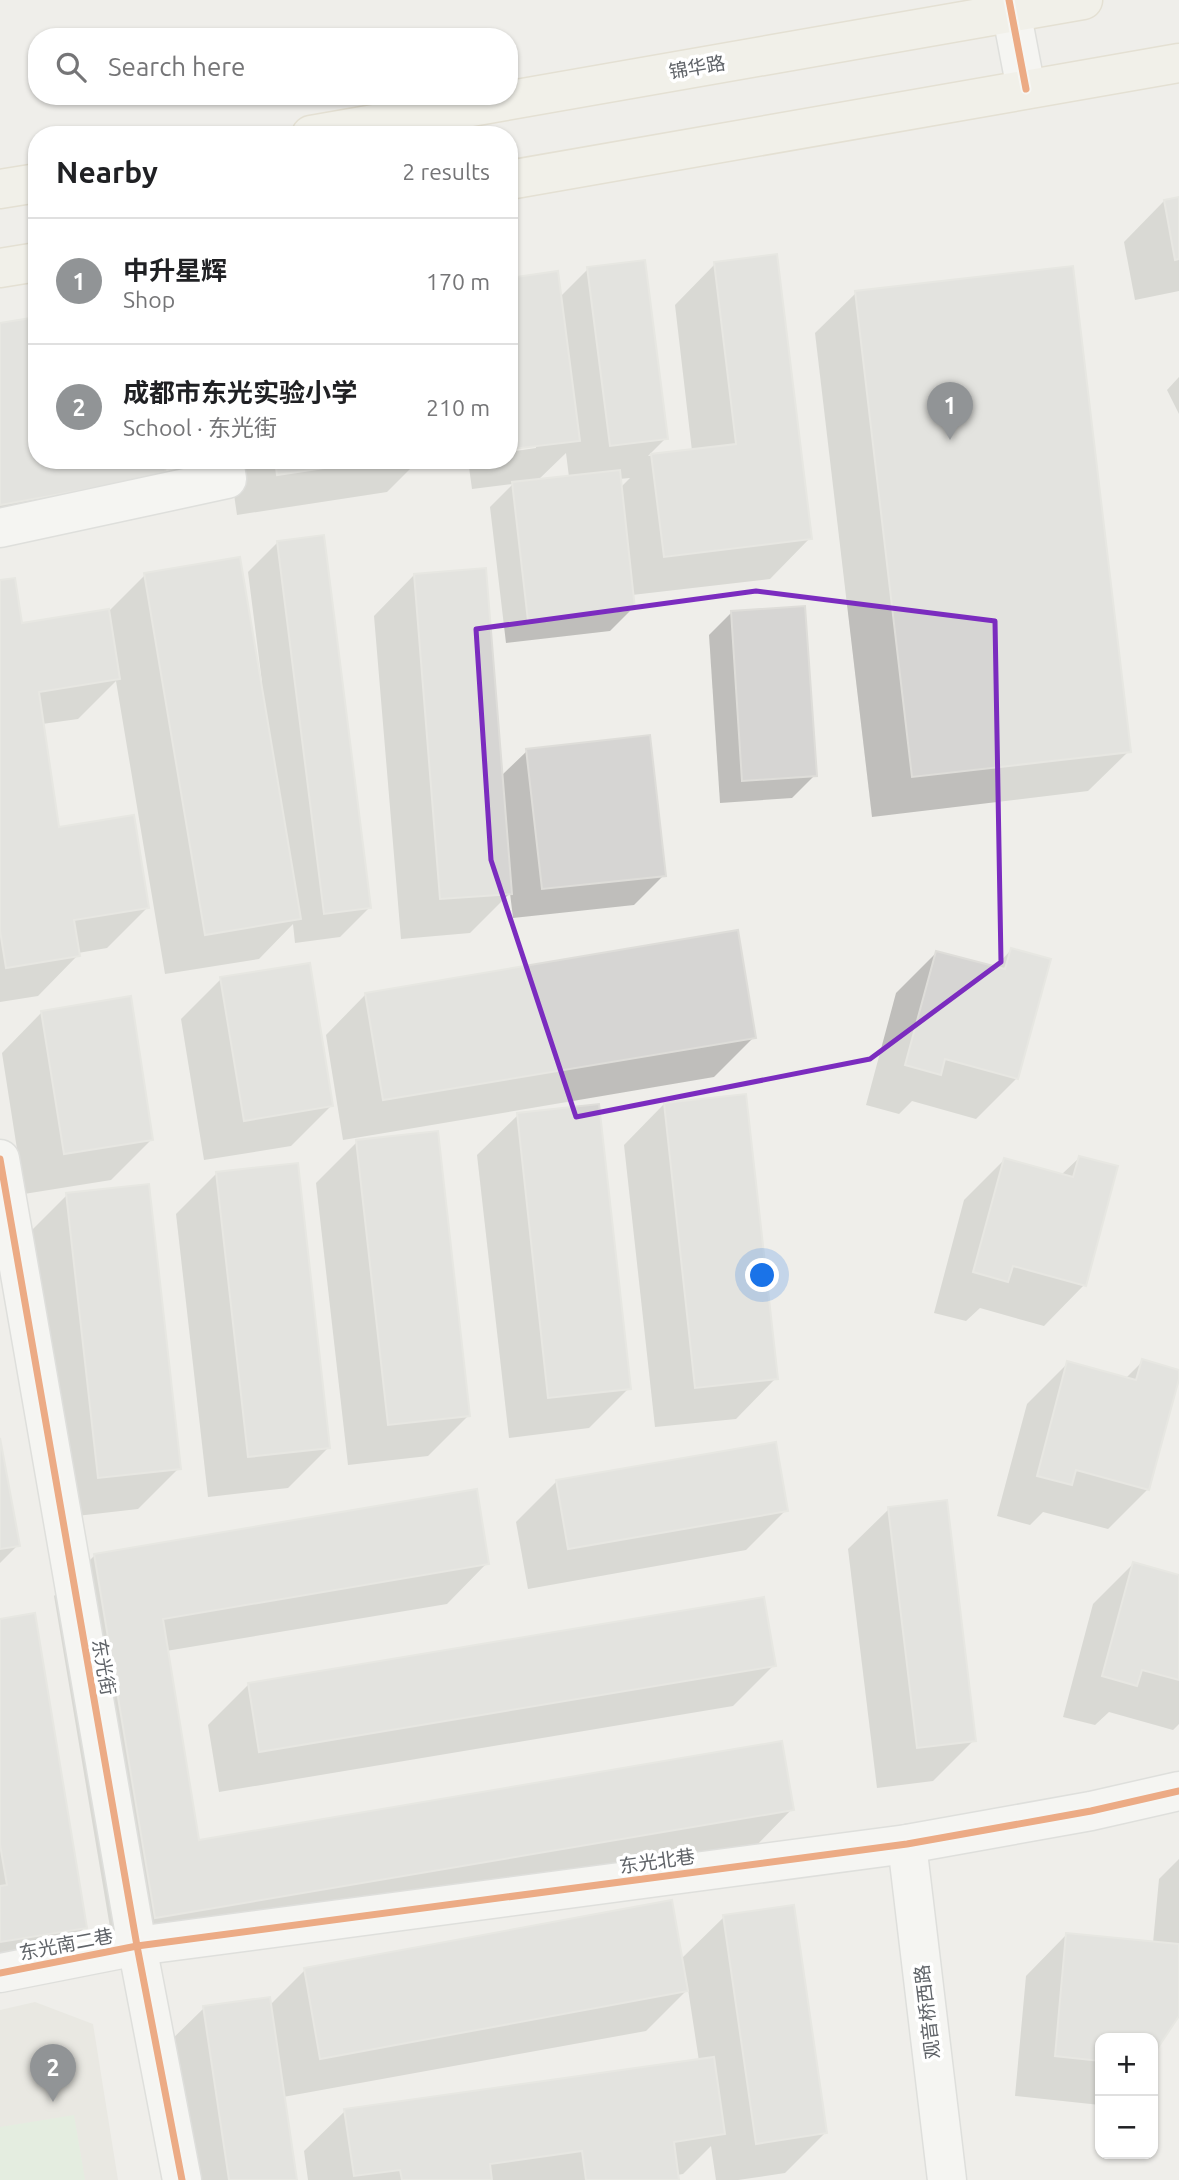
<!DOCTYPE html>
<meta charset="utf-8">
<style>
:root{--surface:#fff;--page:#f6f6f6;--text:#202124;--muted:#757577;--line:#e0e0e0;--accent:#919496}
body{margin:0;font-family:Ubuntu,"Noto Sans SC",sans-serif;background:var(--page);color:var(--text)}
.controls{position:absolute;right:21px;bottom:21px;display:grid;overflow:hidden;border-radius:14px;box-shadow:0 2px 5px #0004}
.controls button{width:63px;height:63px;display:grid;place-items:center;padding:0;border:0;border-bottom:2px solid var(--line);background:var(--surface);color:var(--text);font:35px sans-serif}
.you{position:absolute;left:763px;top:1276px;width:24px;height:24px;margin:-18px;border:5px solid #fff;border-radius:50%;background:#1a73e8;box-shadow:0 0 0 10px #1a73e833}
.badge{display:grid;place-items:center;width:46px;height:46px;border-radius:50%;background:var(--accent);color:#fff;font-size:23px;font-weight:700}
.pin{position:absolute;translate:-50% -58px;filter:drop-shadow(0 2px 4px #0008)}
.pin::after{content:'';position:absolute;top:37px;width:24px;height:21px;background:inherit;clip-path:polygon(0 0,100% 0,50% 100%)}
.list{margin:0;padding:0;list-style:none}
h2{display:flex;justify-content:space-between;align-items:center;height:91px;margin:0;padding:0 28px;font-size:30px}
h2 small{font-size:23px;font-weight:400;color:var(--muted)}
.list li{display:grid;grid-template-columns:46px 1fr auto;gap:21px;align-items:center;box-sizing:border-box;height:126px;padding:0 28px;border-top:2px solid var(--line)}
.list b{display:block;font-size:26px;white-space:nowrap}
.list p{margin:0;font-size:23px;white-space:nowrap;color:var(--muted)}
.list em{font-size:23px;font-style:normal;color:var(--muted)}
.icon{flex:none;width:38px;height:38px;fill:none;stroke:currentColor;stroke-width:2;stroke-linecap:round;stroke-linejoin:round}
.map{position:relative;flex:none;width:1179px;height:2180px;overflow:hidden}
.search{position:absolute;background:var(--surface);box-shadow:0 2px 5px #0004;left:28px;top:28px;width:490px;height:77px;display:flex;align-items:center;gap:18px;box-sizing:border-box;padding:0 24px;border-radius:28px;color:var(--muted);font-size:26px}
.panel{position:absolute;background:var(--surface);box-shadow:0 2px 5px #0004;left:28px;top:126px;width:490px;height:343px;border-radius:28px}
.map>svg:first-child{display:block}
.education{fill:#e2e0da}
.green{fill:#d8ebd6}
.shadow{fill:#0003;fill-rule:evenodd}
.building{fill:#d6d5d3;stroke:#deddd9;stroke-width:2}
.lines{fill:none;stroke-linecap:round;stroke-linejoin:round}
.minor-casing{stroke:#cbcccc;stroke-width:41}
.major-casing{stroke:#d7ceb8;stroke-width:41}
.minor{stroke:#fdfcfc;stroke-width:38}
.major{stroke:#f4f2e9;stroke-width:38}
.cycleway-casing{stroke:#fff;stroke-width:11}
.cycleway{stroke:#e8590c;stroke-width:7}
.marked{fill:none;stroke:#7b2cbf;stroke-width:5;stroke-linejoin:round}
.labels{text-anchor:middle;stroke-width:7;stroke-linejoin:round;paint-order:stroke}
.street-label{font-size:19px;fill:#5f6368;stroke:#fff}
</style>
<div class="map">
<svg width="1179" height="2180" viewBox="0 0 1179 2180">
<rect width="100%" height="100%" fill="#efeeea"/>
<path class="education" d="M 35,2002 L 93,2024 L 118,2180 L 0,2180 L 0,2010 Z"/>
<path class="green" d="M 74,2115 L 85,2180 L 0,2180 L 0,2127 Z"/>
<g class="shadow">
<path d="M 1179,199 L 1179,291 L 1135,300 L 1124,242 L 1164,201 Z"/>
<path d="M 715,264 L 810,538 L 770,579 L 632,595 L 633,608 L 610,631 L 506,643 L 490,507 L 513,484 L 472,489 L 468,460 L 509,460 L 509,452 L 536,448 L 536,445 L 509,448 L 509,280 L 559,298 L 588,269 L 666,438 L 648,456 L 692,451 L 675,305 ZM 566,453 L 569,477 L 537,481 ZM 630,478 L 620,488 L 619,479 Z"/>
<path d="M 856,293 L 1129,751 L 1088,791 L 872,817 L 815,333 Z"/>
<path d="M 0,325 L 37,460 L 162,460 L 0,537 Z"/>
<path d="M 1179,377 L 1179,414 L 1167,390 Z"/>
<path d="M 229,460 L 419,460 L 387,492 L 237,515 Z"/>
<path d="M 278,542 L 369,908 L 340,937 L 295,943 L 293,924 L 259,959 L 165,974 L 116,681 L 78,719 L 42,724 L 58,829 L 147,908 L 107,948 L 78,953 L 78,955 L 38,996 L 0,1002 L 0,582 L 21,625 L 109,611 L 145,575 L 259,683 L 262,682 L 248,572 Z"/>
<path d="M 414,575 L 501,776 L 527,751 L 664,875 L 634,905 L 513,918 L 510,893 L 470,933 L 401,939 L 374,616 Z"/>
<path d="M 731,613 L 815,775 L 792,798 L 720,803 L 709,635 Z"/>
<path d="M 1011,950 L 1017,1078 L 976,1119 L 912,1101 L 899,1114 L 866,1105 L 896,993 L 936,953 L 994,968 Z"/>
<path d="M 221,979 L 331,1106 L 291,1146 L 204,1160 L 181,1019 Z"/>
<path d="M 366,994 L 754,1037 L 714,1077 L 343,1140 L 326,1035 Z"/>
<path d="M 42,1012 L 152,1139 L 111,1180 L 24,1194 L 2,1053 Z"/>
<path d="M 664,1104 L 776,1378 L 736,1419 L 655,1427 L 624,1145 Z"/>
<path d="M 518,1115 L 629,1388 L 589,1428 L 509,1438 L 477,1155 Z"/>
<path d="M 357,1142 L 469,1415 L 428,1456 L 348,1465 L 316,1183 Z"/>
<path d="M 1079,1158 L 1084,1285 L 1044,1326 L 980,1308 L 966,1321 L 934,1313 L 964,1200 L 1004,1160 L 1061,1175 Z"/>
<path d="M 216,1174 L 328,1448 L 288,1488 L 208,1497 L 176,1214 Z"/>
<path d="M 67,1195 L 179,1468 L 138,1509 L 59,1518 L 27,1235 Z"/>
<path d="M 1143,1361 L 1179,1371 L 1148,1489 L 1108,1529 L 1043,1512 L 1030,1525 L 997,1516 L 1027,1404 L 1068,1363 L 1125,1379 Z"/>
<path d="M 0,1448 L 18,1545 L 0,1563 Z"/>
<path d="M 556,1482 L 786,1510 L 746,1550 L 528,1589 L 516,1522 Z"/>
<path d="M 889,1509 L 974,1740 L 933,1781 L 877,1788 L 848,1549 Z"/>
<path d="M 95,1555 L 487,1563 L 447,1604 L 166,1651 L 198,1842 L 792,1809 L 752,1850 L 115,1957 L 54,1596 Z"/>
<path d="M 1133,1564 L 1179,1576 L 1179,1724 L 1173,1730 L 1109,1712 L 1095,1725 L 1063,1717 L 1093,1604 Z"/>
<path d="M 0,1621 L 85,1927 L 45,1967 L 0,1975 Z"/>
<path d="M 774,1665 L 733,1706 L 219,1792 L 208,1725 L 249,1684 Z"/>
<path d="M 1179,1859 L 1179,2013 L 1153,2052 L 1153,2038 L 1100,2038 L 1100,2105 L 1015,2096 L 1026,1976 L 1066,1935 L 1153,1943 L 1159,1879 Z"/>
<path d="M 724,1917 L 825,2133 L 785,2173 L 738,2180 L 716,2180 L 711,2146 L 683,2174 L 677,2175 L 677,2180 L 308,2180 L 304,2151 L 345,2111 L 699,2061 L 688,1989 L 646,2031 L 283,2097 L 296,2180 L 183,2180 L 163,2048 L 204,2008 L 270,2005 L 305,1970 L 681,1959 Z"/>
</g>
<g class="building">
<path d="M 1179,197 L 1179,259 L 1175,260 L 1164,200 Z"/>
<path d="M 777,254 L 812,539 L 664,557 L 651,454 L 736,444 L 714,262 Z"/>
<path d="M 645,260 L 668,439 L 610,446 L 587,267 Z"/>
<path d="M 1073,266 L 1131,752 L 912,777 L 855,291 Z"/>
<path d="M 558,271 L 580,441 L 512,449 L 509,431 L 509,278 Z"/>
<path d="M 37,317 L 37,460 L 164,460 L 166,475 L 0,505 L 0,323 Z"/>
<path d="M 275,460 L 377,460 L 277,475 Z"/>
<path d="M 620,470 L 635,609 L 528,621 L 512,482 Z"/>
<path d="M 324,535 L 371,908 L 324,914 L 277,541 Z"/>
<path d="M 240,557 L 301,919 L 205,935 L 144,573 Z"/>
<path d="M 486,568 L 512,894 L 440,899 L 414,574 Z"/>
<path d="M 15,578 L 22,623 L 109,609 L 120,679 L 39,692 L 59,827 L 134,815 L 149,908 L 74,920 L 80,956 L 6,968 L 0,931 L 0,580 Z"/>
<path d="M 805,606 L 817,776 L 742,781 L 731,611 Z"/>
<path d="M 650,735 L 666,876 L 542,889 L 526,749 Z"/>
<path d="M 738,930 L 756,1038 L 383,1100 L 365,993 Z"/>
<path d="M 1011,948 L 1051,959 L 1018,1079 L 945,1059 L 941,1075 L 905,1065 L 936,951 L 1005,969 Z"/>
<path d="M 310,963 L 333,1106 L 244,1121 L 220,977 Z"/>
<path d="M 131,996 L 153,1140 L 64,1154 L 41,1011 Z"/>
<path d="M 746,1094 L 778,1379 L 695,1388 L 664,1103 Z"/>
<path d="M 599,1104 L 631,1389 L 548,1398 L 517,1113 Z"/>
<path d="M 438,1131 L 470,1416 L 388,1425 L 356,1140 Z"/>
<path d="M 1079,1156 L 1118,1166 L 1086,1286 L 1013,1266 L 1008,1282 L 973,1272 L 1004,1158 L 1073,1177 Z"/>
<path d="M 298,1163 L 330,1448 L 248,1457 L 216,1172 Z"/>
<path d="M 149,1184 L 181,1469 L 98,1478 L 66,1193 Z"/>
<path d="M 1142,1359 L 1179,1370 L 1179,1379 L 1149,1490 L 1076,1470 L 1072,1485 L 1037,1476 L 1067,1361 L 1136,1380 Z"/>
<path d="M 0,1438 L 20,1546 L 0,1549 Z"/>
<path d="M 776,1442 L 788,1511 L 568,1549 L 556,1480 Z"/>
<path d="M 477,1489 L 489,1564 L 163,1619 L 199,1840 L 782,1741 L 794,1810 L 155,1918 L 94,1554 Z"/>
<path d="M 947,1500 L 976,1741 L 917,1748 L 888,1507 Z"/>
<path d="M 1133,1562 L 1179,1575 L 1179,1680 L 1142,1670 L 1137,1686 L 1102,1676 Z"/>
<path d="M 764,1597 L 776,1666 L 259,1752 L 248,1683 Z"/>
<path d="M 35,1613 L 87,1928 L 0,1942 L 0,1886 L 7,1885 L 0,1845 L 0,1619 Z"/>
<path d="M 672,1900 L 688,1991 L 320,2059 L 304,1968 Z"/>
<path d="M 794,1905 L 827,2133 L 756,2144 L 723,1915 Z"/>
<path d="M 1066,1933 L 1179,1944 L 1179,2016 L 1153,2055 L 1153,2038 L 1100,2038 L 1100,2061 L 1055,2056 Z"/>
<path d="M 270,1997 L 297,2180 L 229,2180 L 203,2006 Z"/>
<path d="M 714,2057 L 725,2134 L 674,2142 L 679,2180 L 586,2180 L 582,2151 L 490,2164 L 492,2180 L 402,2180 L 400,2170 L 354,2176 L 344,2109 Z"/>
</g>
<g class="lines">
<defs>
<g id="minor">
<path d="M 1009,0 L 1026,89"/>
<path d="M 0,528 L 227,479 L 224,460"/>
<path d="M 0,1159 L 137,1946 L 182,2180"/>
<path d="M 907,1844 L 947,2180"/>
<path d="M 0,1973 L 137,1946 L 907,1844 L 1091,1811 L 1179,1791"/>
</g>
<g id="major">
<path d="M 311,135 L 1083,0"/>
<path d="M 509,180 L 1179,63"/>
<path d="M 0,189 L 37,183"/>
<path d="M 0,268 L 37,262"/>
</g>
</defs>
<use href="#minor" class="minor-casing"/>
<use href="#major" class="major-casing"/>
<use href="#minor" class="minor"/>
<use href="#major" class="major"/>
<defs>
<g id="cycleway">
<path d="M 1009,0 L 1026,89"/>
<path d="M 0,1159 L 137,1946 L 182,2180"/>
<path d="M 0,1973 L 137,1946 L 907,1844 L 1091,1811 L 1179,1791"/>
</g>
</defs>
<use href="#cycleway" class="cycleway-casing"/>
<use href="#cycleway" class="cycleway"/>
</g>
<path d="M0 0H1179V2180H0ZM 756,591 L 995,621 L 1001,962 L 870,1059 L 576,1117 L 491,860 L 476,629 Z" fill="#efeeea" fill-opacity=".55" fill-rule="evenodd"/>
<path class="marked" d="M 756,591 L 995,621 L 1001,962 L 870,1059 L 576,1117 L 491,860 L 476,629 Z"/>
<g class="labels">
<g class="street-label">
<text transform="translate(697 67) rotate(-10)" y="7">锦华路</text>
<text transform="translate(104 1667) rotate(80)" y="7">东光街</text>
<text transform="translate(657 1861) rotate(-8)" y="7">东光北巷</text>
<text transform="translate(66 1944) rotate(-11)" y="7">东光南二巷</text>
<text transform="translate(927 2012) rotate(-97)" y="7">观音桥西路</text>
</g>
</g>
</svg>
<div class="controls">
<button>+</button>
<button>−</button>
</div>
<div class="you"></div>
<div class="pin badge" style="left:950px;top:440px">1</div>
<div class="pin badge" style="left:53px;top:2102px">2</div>
<div class="search"><svg class="icon" aria-label="search" viewBox="0 0 24 24"><circle cx="10" cy="10" r="6"/><path d="M15 15l6 6"/></svg>Search here</div>
<section class="panel">
<h2>Nearby<small>2 results</small></h2>
<ul class="list">
<li><span class="badge">1</span><div><b>中升星辉</b><p>Shop</p></div><em>170 m</em></li>
<li><span class="badge">2</span><div><b>成都市东光实验小学</b><p>School · 东光街</p></div><em>210 m</em></li>
</ul>
</section>
</div>
